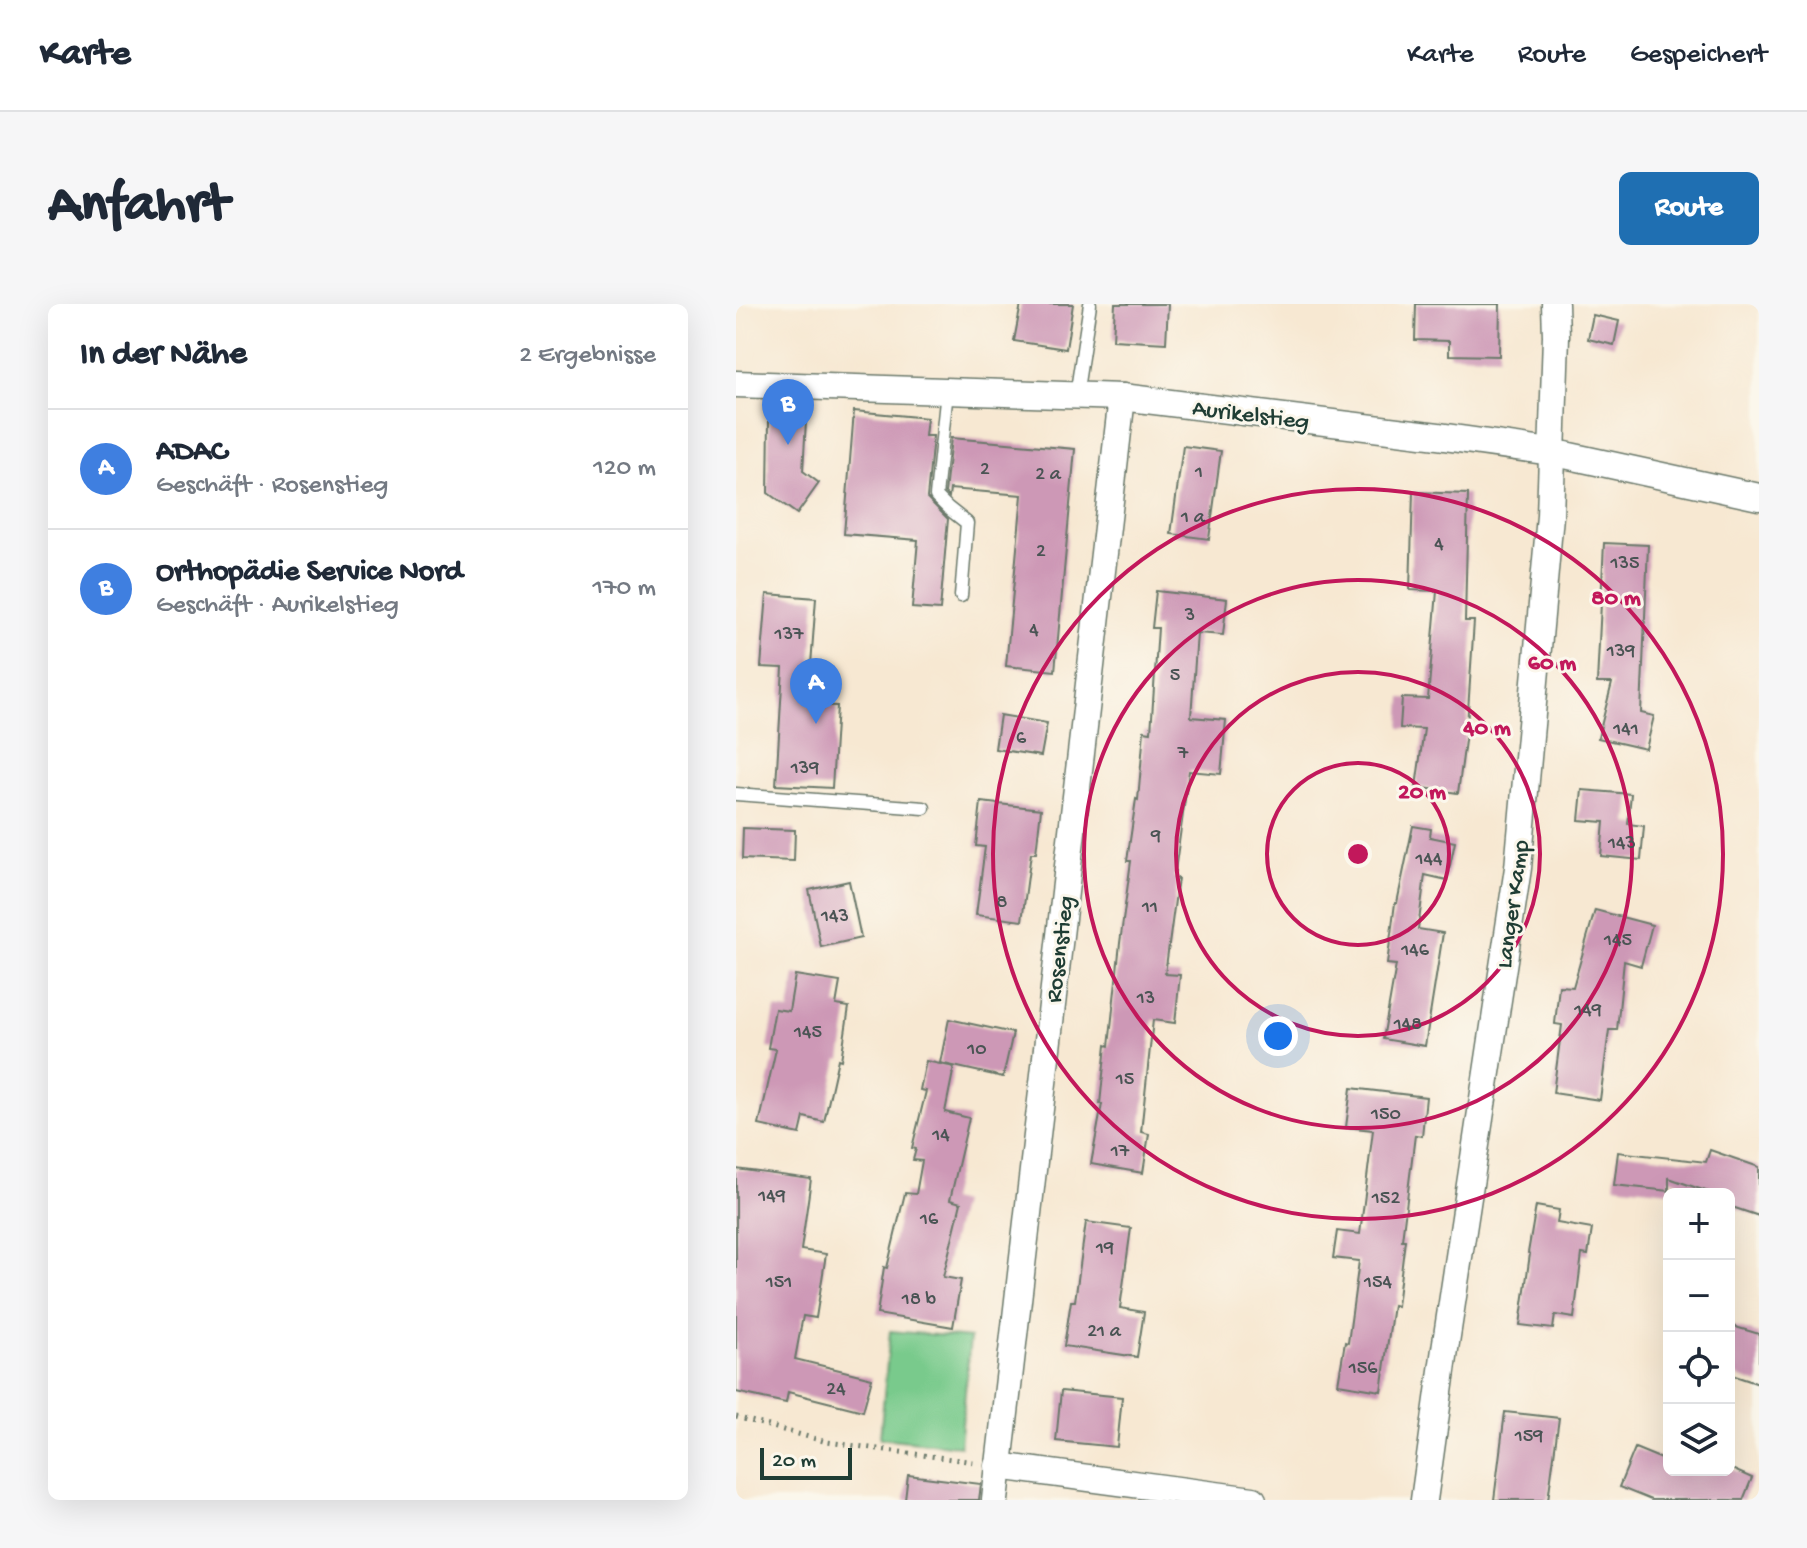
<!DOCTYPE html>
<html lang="de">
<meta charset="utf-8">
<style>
:root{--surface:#fff;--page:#f6f6f7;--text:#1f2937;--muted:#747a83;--line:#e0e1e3;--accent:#1f6fb2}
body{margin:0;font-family:"Gochi Hand",sans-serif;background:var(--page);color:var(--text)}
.controls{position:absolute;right:24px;bottom:24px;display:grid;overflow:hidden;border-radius:12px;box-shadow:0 8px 32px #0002}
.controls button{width:72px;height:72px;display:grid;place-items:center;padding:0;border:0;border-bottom:2px solid var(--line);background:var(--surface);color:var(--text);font:40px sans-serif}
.scale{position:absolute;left:24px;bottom:20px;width:92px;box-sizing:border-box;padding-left:8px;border:4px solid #1f3d34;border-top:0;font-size:22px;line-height:28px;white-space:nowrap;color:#1f3d34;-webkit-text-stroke:6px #fbf7ec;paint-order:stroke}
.you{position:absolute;left:542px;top:732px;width:28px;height:28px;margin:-20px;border:6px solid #fff;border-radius:50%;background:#1a73e8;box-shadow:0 0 0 12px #1a73e833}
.badge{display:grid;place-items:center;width:52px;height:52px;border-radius:50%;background:var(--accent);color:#fff;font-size:26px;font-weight:700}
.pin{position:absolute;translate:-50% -66px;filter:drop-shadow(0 2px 4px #0008)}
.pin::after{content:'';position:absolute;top:42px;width:28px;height:24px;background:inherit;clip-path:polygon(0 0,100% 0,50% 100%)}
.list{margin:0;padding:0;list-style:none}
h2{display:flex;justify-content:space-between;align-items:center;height:104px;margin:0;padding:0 32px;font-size:34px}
h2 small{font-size:26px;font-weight:400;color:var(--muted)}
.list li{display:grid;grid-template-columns:52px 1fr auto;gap:24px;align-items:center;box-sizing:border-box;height:120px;padding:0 32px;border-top:2px solid var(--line)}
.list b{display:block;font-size:30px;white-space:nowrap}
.list p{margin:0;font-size:26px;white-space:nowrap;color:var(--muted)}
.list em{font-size:26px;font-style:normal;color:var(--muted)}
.icon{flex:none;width:44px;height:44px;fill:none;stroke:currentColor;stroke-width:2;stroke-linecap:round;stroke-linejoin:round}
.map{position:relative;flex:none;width:1023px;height:1196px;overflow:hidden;border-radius:12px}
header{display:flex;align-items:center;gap:48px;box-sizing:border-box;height:112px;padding:0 40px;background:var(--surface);border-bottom:2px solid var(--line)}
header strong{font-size:38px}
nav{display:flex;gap:44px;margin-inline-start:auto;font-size:28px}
.intro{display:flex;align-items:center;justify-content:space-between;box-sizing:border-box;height:192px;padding:0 48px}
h1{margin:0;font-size:56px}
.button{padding:20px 36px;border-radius:12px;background:var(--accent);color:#fff;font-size:28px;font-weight:700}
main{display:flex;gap:48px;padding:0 48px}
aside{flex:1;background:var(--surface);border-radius:12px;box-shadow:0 8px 32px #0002}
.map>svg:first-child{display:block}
.green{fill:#79ca8c;stroke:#4c8460;stroke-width:2}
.building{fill:#cd98b6}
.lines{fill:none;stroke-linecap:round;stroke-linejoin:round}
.lane-casing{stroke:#6b796b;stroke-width:15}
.street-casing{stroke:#6b796b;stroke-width:29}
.path{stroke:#6b796b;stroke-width:5;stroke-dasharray:2 6;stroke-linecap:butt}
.lane{stroke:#fff;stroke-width:12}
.street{stroke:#fff;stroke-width:26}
.ring{fill:none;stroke:#c2185b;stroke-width:4}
.labels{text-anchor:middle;stroke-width:6;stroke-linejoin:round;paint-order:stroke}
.number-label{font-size:20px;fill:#4a5454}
.street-label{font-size:24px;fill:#1f3d34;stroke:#fbf7ec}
.centre{fill:#c2185b;stroke:#fbf7ec;stroke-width:4}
.ring-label{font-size:24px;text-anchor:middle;font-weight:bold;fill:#c2185b;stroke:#fbf7ec;stroke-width:6;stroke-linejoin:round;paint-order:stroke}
</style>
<header>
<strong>Karte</strong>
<nav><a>Karte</a><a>Route</a><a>Gespeichert</a></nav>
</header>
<div class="intro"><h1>Anfahrt</h1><a class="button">Route</a></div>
<main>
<aside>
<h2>In der Nähe<small>2 Ergebnisse</small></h2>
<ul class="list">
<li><span class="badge" style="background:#3f7fe0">A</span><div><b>ADAC</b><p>Geschäft · Rosenstieg</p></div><em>120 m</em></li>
<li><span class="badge" style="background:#3f7fe0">B</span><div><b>Orthopädie Service Nord</b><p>Geschäft · Aurikelstieg</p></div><em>170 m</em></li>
</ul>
</aside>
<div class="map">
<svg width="1023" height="1196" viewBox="0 0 1023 1196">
<rect width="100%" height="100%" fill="#fbf7ec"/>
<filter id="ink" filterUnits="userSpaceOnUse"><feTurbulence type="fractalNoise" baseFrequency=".0125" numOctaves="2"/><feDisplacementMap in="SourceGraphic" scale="16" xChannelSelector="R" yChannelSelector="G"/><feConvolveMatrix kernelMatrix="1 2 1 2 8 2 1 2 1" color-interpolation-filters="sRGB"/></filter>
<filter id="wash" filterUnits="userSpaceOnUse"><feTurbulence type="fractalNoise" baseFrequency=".006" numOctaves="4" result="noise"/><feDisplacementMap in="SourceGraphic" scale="32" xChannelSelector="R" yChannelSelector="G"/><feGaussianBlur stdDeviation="1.8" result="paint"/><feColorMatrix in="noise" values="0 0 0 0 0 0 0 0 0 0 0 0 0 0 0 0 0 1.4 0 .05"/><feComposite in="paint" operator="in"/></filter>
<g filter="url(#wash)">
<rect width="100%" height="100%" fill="#f7e8d2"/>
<path class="green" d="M 154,1027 L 234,1034 L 224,1142 L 144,1134 Z"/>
<g id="blocks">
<g class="building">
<path d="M 285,0 L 337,0 L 330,45 L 278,37 Z"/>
<path d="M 379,0 L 432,0 L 430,39 L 377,36 Z"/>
<path d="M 680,0 L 764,0 L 763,52 L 713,51 L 713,37 L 679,36 Z"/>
<path d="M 857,11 L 883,17 L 878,41 L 852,35 Z"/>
<path d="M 118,107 L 191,114 L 189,132 L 197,132 L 191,194 L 212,215 L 204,306 L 176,304 L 182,236 L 108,230 Z"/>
<path d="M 33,115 L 70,117 L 67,167 L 83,179 L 61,210 L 32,189 Z"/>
<path d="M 215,134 L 339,145 L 319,367 L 270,362 L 286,191 L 214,185 L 213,193 L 209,189 Z"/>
<path d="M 447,142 L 485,147 L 473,235 L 435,230 Z"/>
<path d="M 677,188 L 732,190 L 729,317 L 738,317 L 731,422 L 722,489 L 680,483 L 688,425 L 664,424 L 666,394 L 692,395 L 701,287 L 674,286 Z"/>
<path d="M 868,239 L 912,241 L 905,409 L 918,412 L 910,445 L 862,434 L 876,379 L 861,379 Z"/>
<path d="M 420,287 L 491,295 L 487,331 L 461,329 L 455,413 L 490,416 L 485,470 L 453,467 L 438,574 L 442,574 L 429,670 L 444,671 L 439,719 L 417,716 L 405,828 L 413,830 L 407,869 L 355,860 L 366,800 L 364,800 L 370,741 L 373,742 L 384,639 L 395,557 L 391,557 L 400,495 L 402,496 L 408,427 L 415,428 L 422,324 L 416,324 Z"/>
<path d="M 31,290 L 80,294 L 72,401 L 101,402 L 96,484 L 40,481 L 47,364 L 25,363 Z"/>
<path d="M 264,411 L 311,419 L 305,452 L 259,445 Z"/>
<path d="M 846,486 L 895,490 L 892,520 L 908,522 L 905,556 L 865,552 L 868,518 L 843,516 Z"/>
<path d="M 245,498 L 305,505 L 300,549 L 295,549 L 286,617 L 240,611 L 249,543 L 240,542 Z"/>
<path d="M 677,522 L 695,525 L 694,533 L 719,538 L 711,576 L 689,571 L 682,625 L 707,629 L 689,742 L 647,735 L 660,661 L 651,660 L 659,599 L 661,599 Z"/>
<path d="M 7,524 L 59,526 L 58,557 L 6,555 Z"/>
<path d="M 113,577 L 125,634 L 85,643 L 73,586 Z"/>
<path d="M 859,606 L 916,621 L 905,662 L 888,657 L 881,726 L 873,726 L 864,796 L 817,789 L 826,721 L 819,720 L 823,682 L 837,683 Z"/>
<path d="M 59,671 L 104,678 L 100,701 L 113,703 L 105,756 L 102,755 L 88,818 L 68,813 L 64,830 L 23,821 L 40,745 L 32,744 L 39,705 L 53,707 Z"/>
<path d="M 213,715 L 277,729 L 267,773 L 204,759 Z"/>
<path d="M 190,757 L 218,763 L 209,808 L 233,814 L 214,896 L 225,899 L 207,973 L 225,976 L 217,1023 L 141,1010 L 148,963 L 151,964 L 169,889 L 180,890 L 186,857 L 177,856 L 180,845 L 176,844 L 190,787 L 184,786 Z"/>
<path d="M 615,784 L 690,793 L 686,832 L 679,831 L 666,936 L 669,936 L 661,1002 L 657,1001 L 645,1087 L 602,1080 L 609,1038 L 612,1039 L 623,957 L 597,954 L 601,927 L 624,930 L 637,826 L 610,823 Z"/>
<path d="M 974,846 L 1023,863 L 1023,912 L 993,902 L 993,890 L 978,890 L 933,874 L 933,887 L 878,881 L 882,848 L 970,858 Z"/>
<path d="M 0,865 L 75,875 L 65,946 L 90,950 L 80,1014 L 67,1012 L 59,1055 L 136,1074 L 127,1107 L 52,1088 L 50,1099 L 0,1088 Z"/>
<path d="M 800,902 L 823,906 L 821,919 L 856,925 L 852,951 L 846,950 L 838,1014 L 819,1011 L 817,1025 L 784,1021 L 794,950 L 792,949 Z"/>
<path d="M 350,918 L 395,924 L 384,1004 L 408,1008 L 401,1053 L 328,1042 L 335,997 L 339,997 Z"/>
<path d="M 993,1021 L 1023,1030 L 1023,1080 L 993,1070 Z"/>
<path d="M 325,1087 L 386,1093 L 381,1143 L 320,1137 Z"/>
<path d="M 769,1108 L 823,1114 L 812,1196 L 758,1196 Z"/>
<path d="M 899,1144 L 933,1158 L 933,1166 L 998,1166 L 1016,1174 L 1007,1196 L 915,1196 L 883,1183 Z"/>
<path d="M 172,1171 L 245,1180 L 243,1196 L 169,1196 Z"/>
</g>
</g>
</g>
<g filter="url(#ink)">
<use href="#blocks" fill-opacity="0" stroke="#6b796b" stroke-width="2"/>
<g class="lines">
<defs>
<g id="lane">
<path d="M 211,87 L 200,192 L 212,204 L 231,219 L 225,292"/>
<path d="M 340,92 L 354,0"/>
<path d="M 0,490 L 188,504"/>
</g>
<g id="street">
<path d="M 0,80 L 386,93 L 702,132 L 815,148 L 1023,193"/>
<path d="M 262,1162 L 517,1196"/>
<path d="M 259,1196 L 386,93"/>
<path d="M 688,1196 L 709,1045 L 782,564 L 814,212 L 820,32 L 819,0"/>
</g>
</defs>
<use href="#lane" class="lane-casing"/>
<use href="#street" class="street-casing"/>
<path class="path" d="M 0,1113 L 91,1138 L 238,1158"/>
<use href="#lane" class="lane"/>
<use href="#street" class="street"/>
</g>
</g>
<g class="ring">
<circle cx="622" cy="550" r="91"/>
<circle cx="622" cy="550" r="182"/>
<circle cx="622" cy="550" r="274"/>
<circle cx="622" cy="550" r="365"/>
</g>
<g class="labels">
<g class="number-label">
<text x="249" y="170">2</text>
<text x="463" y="173">1</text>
<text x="312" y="175">2 a</text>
<text x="457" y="218">1 a</text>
<text x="703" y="245">4</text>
<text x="305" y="252">2</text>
<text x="889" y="264">135</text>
<text x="454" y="316">3</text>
<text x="298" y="331">4</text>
<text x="53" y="335">137</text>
<text x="885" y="352">139</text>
<text x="439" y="376">5</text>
<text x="890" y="430">141</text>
<text x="285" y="439">6</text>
<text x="447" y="454">7</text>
<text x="69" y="469">139</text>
<text x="420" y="537">9</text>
<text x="886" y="544">143</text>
<text x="693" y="560">144</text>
<text x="266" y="603">8</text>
<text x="414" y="608">11</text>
<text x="99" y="617">143</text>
<text x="882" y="641">145</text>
<text x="679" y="651">146</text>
<text x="410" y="699">13</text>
<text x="852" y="711">149</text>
<text x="672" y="725">148</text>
<text x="72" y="733">145</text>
<text x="241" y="750">10</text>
<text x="389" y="780">15</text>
<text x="650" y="815">150</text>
<text x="205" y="836">14</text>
<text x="384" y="852">17</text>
<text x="36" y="897">149</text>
<text x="650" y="899">152</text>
<text x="193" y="920">16</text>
<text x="369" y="949">19</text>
<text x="43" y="983">151</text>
<text x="642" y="983">154</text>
<text x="183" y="1000">18 b</text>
<text x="368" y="1032">21 a</text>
<text x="627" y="1069">156</text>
<text x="100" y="1090">24</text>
<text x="793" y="1137">159</text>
</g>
<g class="street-label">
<text transform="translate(515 109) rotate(7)" y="8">Aurikelstieg</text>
<text transform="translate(775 600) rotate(-82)" y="8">Langer Kamp</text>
<text transform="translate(322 645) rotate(-83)" y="8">Rosenstieg</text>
</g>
</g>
<circle cx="622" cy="550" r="12" class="centre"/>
<g class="ring-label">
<text x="880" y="300">80 m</text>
<text x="816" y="365">60 m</text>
<text x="751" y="430">40 m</text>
<text x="686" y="494">20 m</text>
</g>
</svg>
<div class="controls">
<button>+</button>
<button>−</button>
<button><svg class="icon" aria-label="locate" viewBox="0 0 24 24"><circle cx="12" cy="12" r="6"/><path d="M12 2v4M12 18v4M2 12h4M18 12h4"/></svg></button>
<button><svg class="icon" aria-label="layers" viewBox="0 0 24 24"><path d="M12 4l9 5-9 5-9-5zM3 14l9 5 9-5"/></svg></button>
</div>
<div class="scale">20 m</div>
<div class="you"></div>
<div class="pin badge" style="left:80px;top:420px;background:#3f7fe0">A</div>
<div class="pin badge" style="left:52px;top:141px;background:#3f7fe0">B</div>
</div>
</main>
